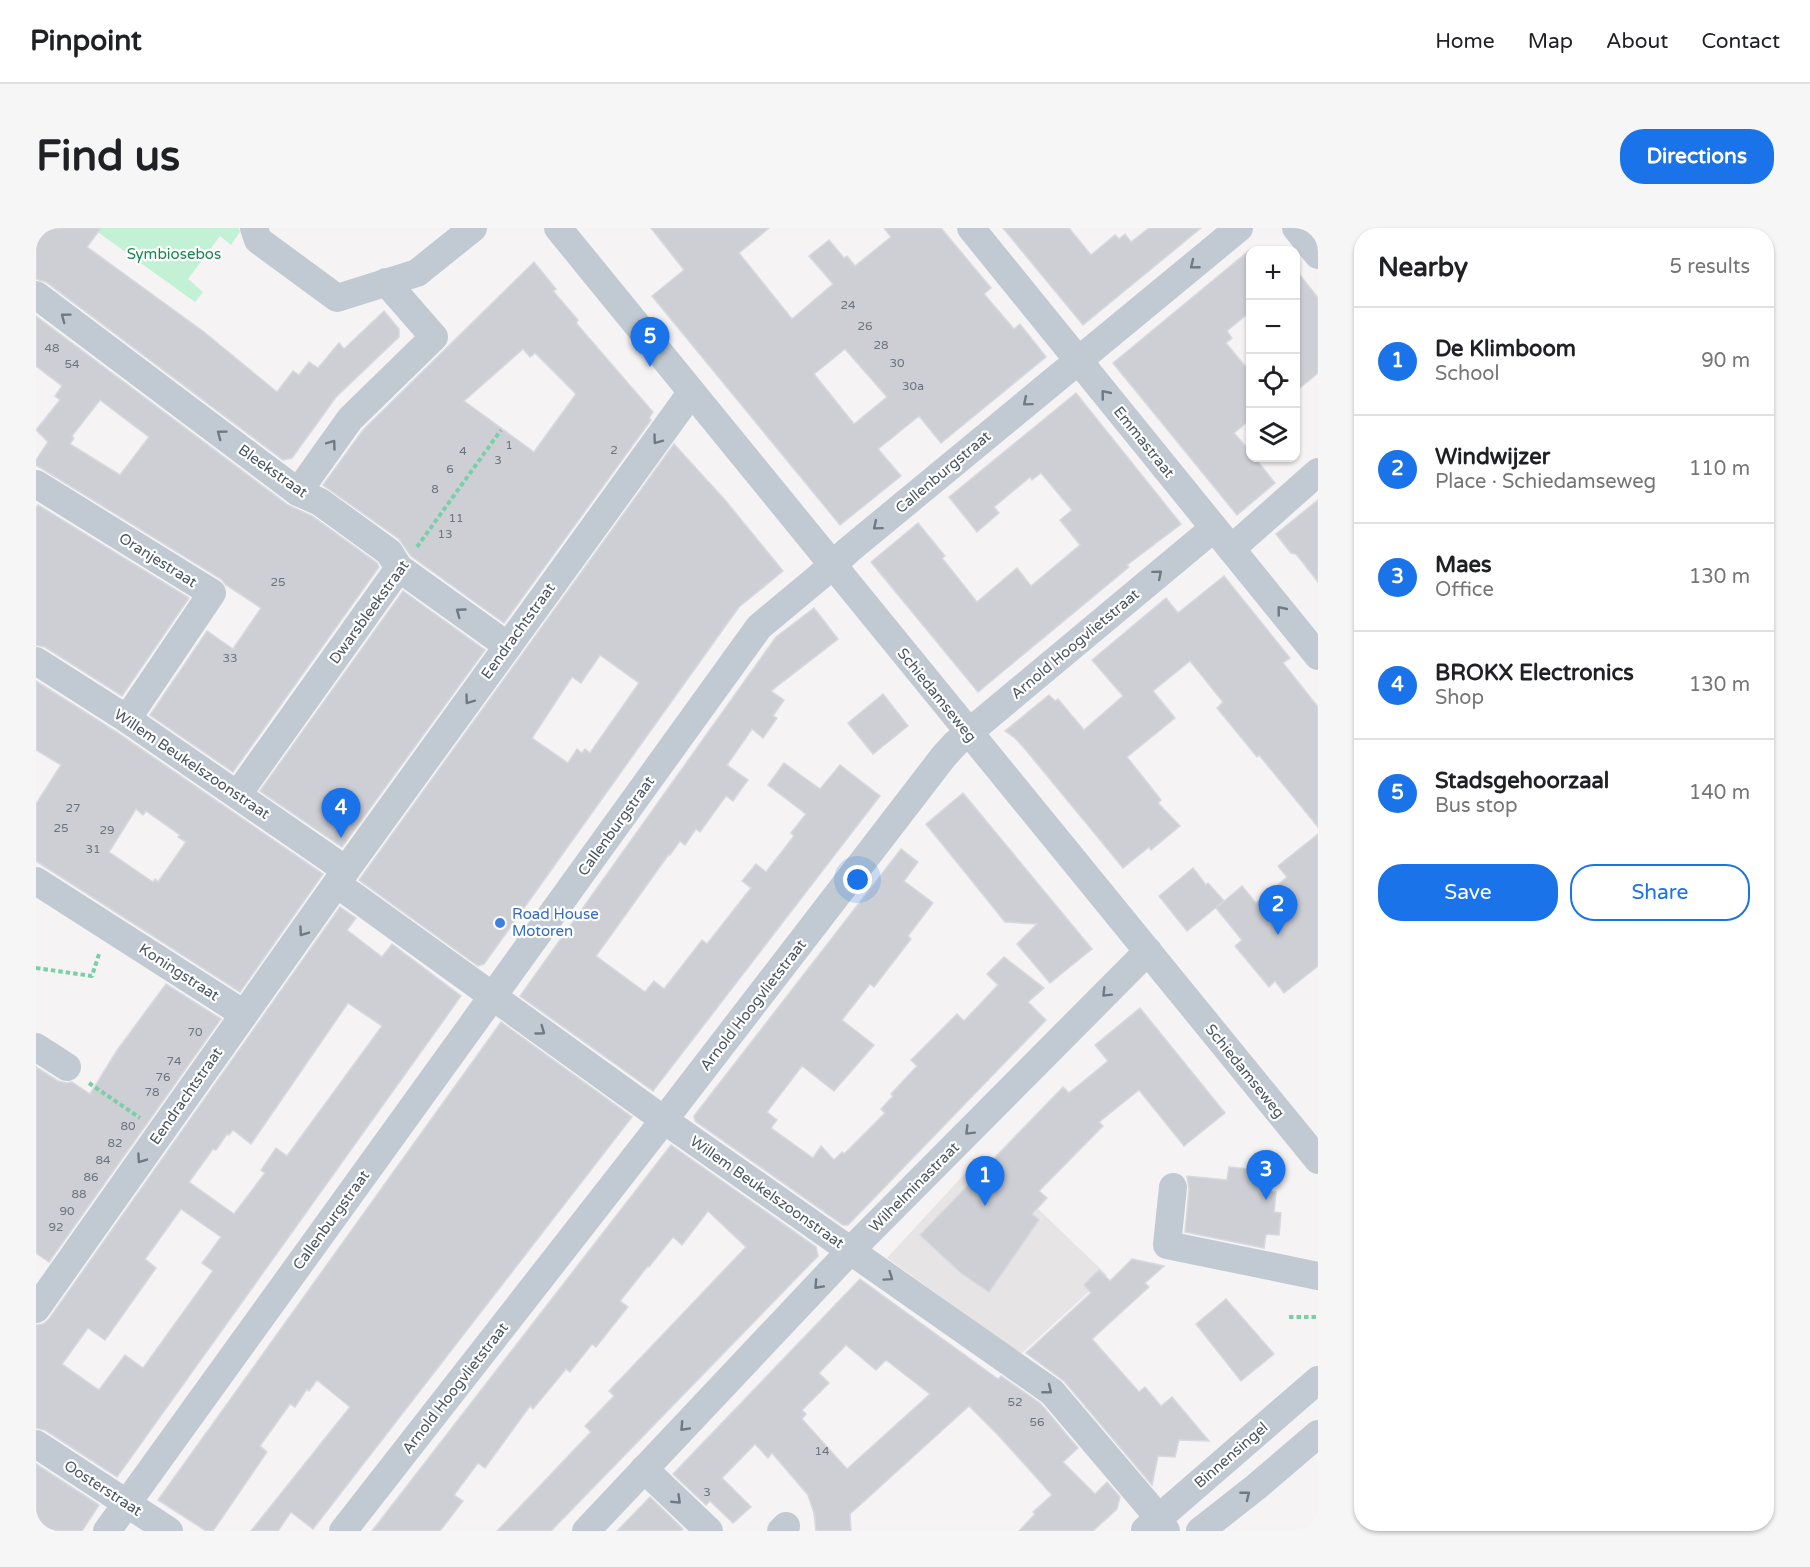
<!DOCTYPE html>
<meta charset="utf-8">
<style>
:root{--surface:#fff;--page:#f6f6f6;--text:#202124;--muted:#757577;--line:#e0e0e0;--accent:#1a73e8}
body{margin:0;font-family:"Varela Round",sans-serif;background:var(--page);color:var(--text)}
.controls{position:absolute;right:18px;top:18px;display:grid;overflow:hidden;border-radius:12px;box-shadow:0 2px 4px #0004}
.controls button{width:54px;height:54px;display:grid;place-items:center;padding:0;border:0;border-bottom:2px solid var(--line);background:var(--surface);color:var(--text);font:30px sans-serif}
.you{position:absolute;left:822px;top:652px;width:21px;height:21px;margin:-15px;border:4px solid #fff;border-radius:50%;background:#1a73e8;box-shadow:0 0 0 9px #1a73e833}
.badge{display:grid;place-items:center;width:39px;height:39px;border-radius:50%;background:var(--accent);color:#fff;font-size:20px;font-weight:700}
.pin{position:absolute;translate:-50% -50px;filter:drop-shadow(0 2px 3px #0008)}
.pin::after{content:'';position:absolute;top:32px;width:21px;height:18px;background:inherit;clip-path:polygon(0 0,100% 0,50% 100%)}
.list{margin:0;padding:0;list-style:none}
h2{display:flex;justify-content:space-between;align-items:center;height:78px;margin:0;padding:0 24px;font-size:26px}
h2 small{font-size:20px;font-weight:400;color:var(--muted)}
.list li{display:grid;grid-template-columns:39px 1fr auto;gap:18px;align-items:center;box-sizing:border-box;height:108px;padding:0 24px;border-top:2px solid var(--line)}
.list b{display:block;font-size:22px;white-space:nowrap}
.list p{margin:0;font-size:20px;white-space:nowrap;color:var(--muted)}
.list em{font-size:20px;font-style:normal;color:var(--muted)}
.actions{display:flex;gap:12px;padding:18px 24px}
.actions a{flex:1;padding:14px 0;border:2px solid var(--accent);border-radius:24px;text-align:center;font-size:21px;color:var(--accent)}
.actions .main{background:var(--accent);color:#fff}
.icon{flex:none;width:33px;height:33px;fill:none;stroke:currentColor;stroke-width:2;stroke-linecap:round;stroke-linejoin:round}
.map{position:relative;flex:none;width:1282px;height:1303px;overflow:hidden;border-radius:24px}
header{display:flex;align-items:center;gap:36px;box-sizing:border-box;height:84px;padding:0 30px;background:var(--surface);border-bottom:2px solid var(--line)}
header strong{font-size:28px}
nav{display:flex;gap:33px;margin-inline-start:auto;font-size:21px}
.intro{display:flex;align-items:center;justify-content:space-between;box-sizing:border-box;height:144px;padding:0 36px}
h1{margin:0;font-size:42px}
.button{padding:15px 27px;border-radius:24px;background:var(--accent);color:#fff;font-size:21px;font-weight:700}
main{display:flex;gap:36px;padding:0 36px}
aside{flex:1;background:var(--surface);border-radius:24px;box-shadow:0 2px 4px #0004}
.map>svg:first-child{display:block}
.education{fill:#e6e4e5}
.green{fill:#c3f1d5}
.building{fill:#cdcfd5;stroke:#d7d9de;stroke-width:1.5;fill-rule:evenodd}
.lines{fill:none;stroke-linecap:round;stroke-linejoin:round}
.path{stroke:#7ad0a6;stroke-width:4;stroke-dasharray:4.5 3;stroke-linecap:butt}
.minor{stroke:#c1cad2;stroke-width:28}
.oneway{stroke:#6e7983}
.shop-dot{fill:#3f7fe0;stroke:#fff;stroke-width:2}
.labels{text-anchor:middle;stroke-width:4.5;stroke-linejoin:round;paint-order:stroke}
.number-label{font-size:12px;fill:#6b747e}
.park-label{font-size:15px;fill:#17864f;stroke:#fff}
.street-label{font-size:15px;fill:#4a5661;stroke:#fff}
.shop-label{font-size:15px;fill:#366cbe;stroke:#fff;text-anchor:start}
</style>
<header>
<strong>Pinpoint</strong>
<nav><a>Home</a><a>Map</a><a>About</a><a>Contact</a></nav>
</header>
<div class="intro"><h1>Find us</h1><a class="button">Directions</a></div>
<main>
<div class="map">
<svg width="1282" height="1303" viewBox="0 0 1282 1303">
<rect width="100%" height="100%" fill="#f5f3f3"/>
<path class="education" d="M 946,927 L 1071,1047 L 985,1126 L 851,1030 Z"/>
<path class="green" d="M 56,0 L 203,0 L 204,4 L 195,17 L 184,8 L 152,51 L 167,64 L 159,74 Z"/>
<g class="building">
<path d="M 0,0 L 65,0 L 51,19 L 168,104 L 241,164 L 257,143 L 263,147 L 273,134 L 282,140 L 303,115 L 308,121 L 348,83 L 363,101 L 363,109 L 300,169 L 256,230 L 247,232 L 10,54 L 0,51 Z"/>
<path d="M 615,0 L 733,0 L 703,25 L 756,91 L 797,56 L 773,28 L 793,12 L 808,30 L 811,28 L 819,38 L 855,9 L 848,0 L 905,0 L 955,60 L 948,66 L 978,101 L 984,96 L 1010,129 L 905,215 L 883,188 L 842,221 L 865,248 L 804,297 L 616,68 L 648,42 ZM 809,121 L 851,169 L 818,196 L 778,146 Z"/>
<path d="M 967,0 L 1033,0 L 1055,27 L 1079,7 L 1083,11 L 1089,6 L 1095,14 L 1113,0 L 1165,0 L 1047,97 Z"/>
<path d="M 1215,21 L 1215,83 L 1191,103 L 1196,110 L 1190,115 L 1215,145 L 1215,191 L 1198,205 L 1215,224 L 1215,230 L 1219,230 L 1239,255 L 1201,287 L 1077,135 Z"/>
<path d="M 498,34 L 520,61 L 517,63 L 542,92 L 540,95 L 617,184 L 613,190 L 615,192 L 468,395 L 375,328 L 363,311 L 287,257 L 327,202 ZM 487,121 L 494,129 L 499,125 L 540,166 L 498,224 L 428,173 Z"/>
<path d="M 1260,42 L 1282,70 L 1282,145 L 1260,163 Z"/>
<path d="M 0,88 L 252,277 L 276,288 L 341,335 L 343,339 L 197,544 L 114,487 L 171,403 L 197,421 L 225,380 L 190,357 L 185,351 L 0,237 L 0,232 L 12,214 L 0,202 L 24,172 L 19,168 L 26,158 L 0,138 ZM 64,172 L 113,209 L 84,247 L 34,216 L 38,210 L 36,208 Z"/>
<path d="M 1040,165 L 1145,296 L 1091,337 L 1093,339 L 942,464 L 835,334 L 882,295 L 909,328 L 906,330 L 941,374 L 981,340 L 995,358 L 1044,317 L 1024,292 L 1036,282 L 1005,245 L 996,252 L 994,249 L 958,279 L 963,285 L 941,304 L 913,269 Z"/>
<path d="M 638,216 L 689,272 L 747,343 L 703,379 L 448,736 L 442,738 L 323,652 ZM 564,427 L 603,455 L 554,525 L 549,521 L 546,525 L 541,521 L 532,535 L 496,510 L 536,449 L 545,455 Z"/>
<path d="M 1282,272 L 1282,354 L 1260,326 L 1255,325 L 1240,306 Z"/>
<path d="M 2,277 L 153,370 L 86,468 L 9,419 L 0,417 L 0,279 Z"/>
<path d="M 1188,348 L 1254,430 L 1247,435 L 1282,479 L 1282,599 L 1223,527 L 1221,529 L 1181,480 L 1187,474 L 1154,433 L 1117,463 L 1139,490 L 1091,529 L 1125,572 L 1122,575 L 1144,598 L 1115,622 L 1113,619 L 1087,640 L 989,521 L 979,510 L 969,503 L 1013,467 L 1019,473 L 1022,471 L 1048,502 L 1087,468 L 1056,432 L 1130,370 L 1142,385 Z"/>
<path d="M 367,363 L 449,422 L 306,619 L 224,563 Z"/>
<path d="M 778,380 L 802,411 L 735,463 L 748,472 L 737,488 L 741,490 L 727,510 L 716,501 L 691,537 L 712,552 L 697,573 L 690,568 L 664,604 L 660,601 L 649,617 L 644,613 L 634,627 L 633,626 L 560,728 L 609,764 L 618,753 L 628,761 L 666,712 L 671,716 L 715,660 L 706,653 L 720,636 L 730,644 L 758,608 L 755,605 L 770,586 L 732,557 L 748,535 L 784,561 L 804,537 L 844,568 L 617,863 L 484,768 L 740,409 Z"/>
<path d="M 0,453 L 82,505 L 287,646 L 204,764 L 0,633 L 0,576 L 25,537 L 0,522 ZM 100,581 L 107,587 L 110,583 L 144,607 L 142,609 L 150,614 L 122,654 L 119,651 L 117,654 L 73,624 Z"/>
<path d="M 847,466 L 872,498 L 837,526 L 812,495 Z"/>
<path d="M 927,565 L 1056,721 L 1014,755 L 981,716 L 1001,696 L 969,694 L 890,596 Z"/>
<path d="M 1282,606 L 1282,738 L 1248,765 L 1239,753 L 1233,759 L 1199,718 L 1206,712 L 1180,680 L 1206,658 L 1220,675 L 1251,649 L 1242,638 Z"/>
<path d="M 865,621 L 882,634 L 868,653 L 897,675 L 872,708 L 875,711 L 838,759 L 834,756 L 806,792 L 838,817 L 798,863 L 766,838 L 731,884 L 741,892 L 735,900 L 777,930 L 785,918 L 798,932 L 806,924 L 808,926 L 849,885 L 845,881 L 857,868 L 855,866 L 881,838 L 875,832 L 921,786 L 928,793 L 962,757 L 951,746 L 968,729 L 1008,760 L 992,774 L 1010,792 L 812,997 L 807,997 L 659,893 L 658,888 Z"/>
<path d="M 1157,640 L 1170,657 L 1172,655 L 1188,673 L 1151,703 L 1123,668 Z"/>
<path d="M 304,679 L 320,690 L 311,702 L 346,729 L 356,716 L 425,768 L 81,1249 L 9,1202 L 0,1200 L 0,1097 L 7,1096 L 13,1091 ZM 312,775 L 346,798 L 251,928 L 240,920 L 225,942 L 229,945 L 198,986 L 153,954 L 177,921 L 180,922 L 191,906 L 193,907 L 197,902 L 215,916 ZM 145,981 L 185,1009 L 166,1035 L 177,1043 L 107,1140 L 89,1127 L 63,1162 L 26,1136 L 52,1100 L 69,1112 L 120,1040 L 109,1031 Z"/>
<path d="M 130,756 L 185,791 L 13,1034 L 0,1025 L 0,839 L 22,853 L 30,855 L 36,854 L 54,866 L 82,821 Z"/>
<path d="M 1104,780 L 1189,885 L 1148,918 L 1103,862 L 1063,894 L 1067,898 L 1003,963 L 1011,970 L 996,986 L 1003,992 L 953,1064 L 925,1045 L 884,1007 L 1027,859 L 1033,865 L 1072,833 L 1059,817 Z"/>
<path d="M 465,794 L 596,889 L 277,1301 L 255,1284 L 242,1303 L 215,1303 L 314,1179 L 281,1152 L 273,1163 L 271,1161 L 259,1179 L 254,1176 L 224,1218 L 231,1224 L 177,1303 L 170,1303 L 122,1272 Z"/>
<path d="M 635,917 L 780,1019 L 782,1028 L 515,1303 L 461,1303 L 555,1204 L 549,1198 L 578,1168 L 573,1163 L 710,1019 L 672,983 L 646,1017 L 637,1009 L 613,1039 L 612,1038 L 584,1073 L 592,1079 L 560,1119 L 556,1116 L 534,1144 L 530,1141 L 497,1181 L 494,1178 L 449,1240 L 442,1235 L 418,1267 L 427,1273 L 404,1303 L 336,1303 Z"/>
<path d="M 1193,939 L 1235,943 L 1234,963 L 1240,964 L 1238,984 L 1245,985 L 1243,1007 L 1230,1006 L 1228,1020 L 1149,1004 L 1153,961 L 1151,948 L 1191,952 Z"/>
<path d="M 1096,1031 L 1128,1038 L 1109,1055 L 1113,1059 L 1056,1111 L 1103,1164 L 1109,1159 L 1125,1178 L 1136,1169 L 1173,1213 L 1143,1212 L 1139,1229 L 1122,1228 L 1116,1257 L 1028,1153 L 990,1125 L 1055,1065 L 1048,1057 L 1063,1042 L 1074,1053 Z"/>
<path d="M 824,1051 L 962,1151 L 965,1148 L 1005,1176 L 1042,1220 L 1027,1234 L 1059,1266 L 1071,1254 L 1084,1269 L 1081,1281 L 1057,1303 L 983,1303 L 999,1286 L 997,1284 L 1016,1267 L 963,1208 L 933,1178 L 814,1286 L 815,1303 L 780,1303 L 778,1285 L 772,1267 L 736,1225 L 732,1230 L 719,1216 L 686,1250 L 715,1279 L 697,1295 L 674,1273 L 670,1277 L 637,1246 ZM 810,1117 L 840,1142 L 850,1132 L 894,1166 L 811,1241 L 766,1191 L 770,1186 L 766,1182 L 793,1155 L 783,1145 Z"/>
<path d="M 1190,1071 L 1238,1126 L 1205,1153 L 1160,1096 Z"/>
<path d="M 0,1236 L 63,1277 L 46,1303 L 0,1303 Z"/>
<path d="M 614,1269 L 647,1301 L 645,1303 L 581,1303 Z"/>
</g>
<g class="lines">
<g class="path">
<path d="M 381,319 L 465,202"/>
<path d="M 0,740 L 56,748 L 63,726"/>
<path d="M 53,855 L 104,890"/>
<path d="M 1253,1089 L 1282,1089"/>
</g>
<g class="minor">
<path d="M 218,0 L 222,12 L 301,70 L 381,45 L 437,0"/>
<path d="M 522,0 L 1282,932"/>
<path d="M 935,0 L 1282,428"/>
<path d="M 1260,0 L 1282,27"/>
<path d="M 0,67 L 262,264 L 284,274 L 353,324 L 363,340 L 472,418"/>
<path d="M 0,256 L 176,365 L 91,491"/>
<path d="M 262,264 L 314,191 L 398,109 L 350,54"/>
<path d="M 1195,321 L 1282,244"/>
<path d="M 0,433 L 91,491 L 310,642"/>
<path d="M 202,566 L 363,340"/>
<path d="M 0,653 L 208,786"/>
<path d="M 301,656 L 628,892 L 1016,1164 L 1123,1290 L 1130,1303"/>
<path d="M 0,819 L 31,839"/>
<path d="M 1137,959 L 1131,1017 L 1282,1048"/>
<path d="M 0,1081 L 310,642 L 655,165"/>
<path d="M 0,1216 L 133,1303"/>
<path d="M 608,1241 L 673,1303"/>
<path d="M 1109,1302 L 1282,1152"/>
<path d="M 71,1303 L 723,399 L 783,349 L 814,321 L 1203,0"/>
<path d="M 307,1303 L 628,892 L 908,528 L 919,516 L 1178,300"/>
<path d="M 550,1303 L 815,1022 L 1112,723"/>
<path d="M 745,1303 L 750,1298"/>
<path d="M 1164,1303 L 1220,1259 L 1282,1206"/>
</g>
</g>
<defs><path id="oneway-chevron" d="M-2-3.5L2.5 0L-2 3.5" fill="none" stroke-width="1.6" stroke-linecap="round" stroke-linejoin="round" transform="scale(1.5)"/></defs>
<g class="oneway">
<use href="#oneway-chevron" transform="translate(1158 37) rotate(141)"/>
<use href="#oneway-chevron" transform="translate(29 89) rotate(-143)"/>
<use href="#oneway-chevron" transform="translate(1069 166) rotate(-129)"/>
<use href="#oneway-chevron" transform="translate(991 174) rotate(140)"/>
<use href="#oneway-chevron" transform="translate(185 206) rotate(-143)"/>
<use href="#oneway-chevron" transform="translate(621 212) rotate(126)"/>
<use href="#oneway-chevron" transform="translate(296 216) rotate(-54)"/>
<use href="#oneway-chevron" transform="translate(841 298) rotate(140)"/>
<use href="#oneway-chevron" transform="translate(1122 346) rotate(-40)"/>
<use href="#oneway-chevron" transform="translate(1245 382) rotate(-129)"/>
<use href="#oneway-chevron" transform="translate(424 384) rotate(-144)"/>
<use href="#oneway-chevron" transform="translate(433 472) rotate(126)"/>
<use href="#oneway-chevron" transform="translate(267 704) rotate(125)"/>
<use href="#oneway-chevron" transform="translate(1070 765) rotate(135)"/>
<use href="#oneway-chevron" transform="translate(505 803) rotate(36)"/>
<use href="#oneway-chevron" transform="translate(933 903) rotate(135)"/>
<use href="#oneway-chevron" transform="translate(105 931) rotate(125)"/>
<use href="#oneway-chevron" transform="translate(853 1049) rotate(35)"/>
<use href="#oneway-chevron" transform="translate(782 1057) rotate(133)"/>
<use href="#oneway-chevron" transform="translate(1012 1162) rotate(39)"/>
<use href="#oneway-chevron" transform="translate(648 1199) rotate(133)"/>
<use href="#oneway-chevron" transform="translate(1210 1267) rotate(-38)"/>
<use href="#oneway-chevron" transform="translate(641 1272) rotate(44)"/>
</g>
<circle class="shop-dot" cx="464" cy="695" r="6"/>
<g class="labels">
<g class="number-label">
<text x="812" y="81">24</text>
<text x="829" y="102">26</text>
<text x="845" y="121">28</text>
<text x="16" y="124">48</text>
<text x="861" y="139">30</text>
<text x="36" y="140">54</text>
<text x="877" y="162">30a</text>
<text x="473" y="221">1</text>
<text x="578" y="226">2</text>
<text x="427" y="227">4</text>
<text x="462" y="236">3</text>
<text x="414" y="245">6</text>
<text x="399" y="265">8</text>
<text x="420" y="294">11</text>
<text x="409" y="310">13</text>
<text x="242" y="358">25</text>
<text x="194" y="434">33</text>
<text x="37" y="584">27</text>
<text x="25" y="604">25</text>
<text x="71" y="606">29</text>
<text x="57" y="625">31</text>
<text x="159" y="808">70</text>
<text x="138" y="837">74</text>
<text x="127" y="853">76</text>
<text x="116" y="868">78</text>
<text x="92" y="902">80</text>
<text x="79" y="919">82</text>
<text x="67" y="936">84</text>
<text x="55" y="953">86</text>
<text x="43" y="970">88</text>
<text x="31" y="987">90</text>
<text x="20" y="1003">92</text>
<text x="979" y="1178">52</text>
<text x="1001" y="1198">56</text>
<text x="786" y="1227">14</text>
<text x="671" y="1268">3</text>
</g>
<g class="park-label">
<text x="138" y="31">Symbiosebos</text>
</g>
<g class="street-label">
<text transform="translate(1108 214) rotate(51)" y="5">Emmastraat</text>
<text transform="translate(237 243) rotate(35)" y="5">Bleekstraat</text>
<text transform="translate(907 244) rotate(-40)" y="5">Callenburgstraat</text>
<text transform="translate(122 332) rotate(32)" y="5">Oranjestraat</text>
<text transform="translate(333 384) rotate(-54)" y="5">Dwarsbleekstraat</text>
<text transform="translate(482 403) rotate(-54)" y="5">Eendrachtstraat</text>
<text transform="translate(1039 416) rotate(-40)" y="5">Arnold Hoogvlietstraat</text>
<text transform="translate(901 467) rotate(51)" y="5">Schiedamseweg</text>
<text transform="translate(156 536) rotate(34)" y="5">Willem Beukelszoonstraat</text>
<text transform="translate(580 598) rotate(-54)" y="5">Callenburgstraat</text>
<text transform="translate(143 744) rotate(33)" y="5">Koningstraat</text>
<text transform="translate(717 777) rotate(-52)" y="5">Arnold Hoogvlietstraat</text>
<text transform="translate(1209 843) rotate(51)" y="5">Schiedamseweg</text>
<text transform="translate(150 868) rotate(-55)" y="5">Eendrachtstraat</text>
<text transform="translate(878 959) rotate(-45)" y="5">Wilhelminastraat</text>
<text transform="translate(731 964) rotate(35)" y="5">Willem Beukelszoonstraat</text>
<text transform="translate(295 992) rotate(-54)" y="5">Callenburgstraat</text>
<text transform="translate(419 1160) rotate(-52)" y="5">Arnold Hoogvlietstraat</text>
<text transform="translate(1195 1227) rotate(-41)" y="5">Binnensingel</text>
<text transform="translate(67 1260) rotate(33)" y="5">Oosterstraat</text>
</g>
<g class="shop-label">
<text x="476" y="691">Road House<tspan x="476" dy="17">Motoren</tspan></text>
</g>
</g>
</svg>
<div class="controls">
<button>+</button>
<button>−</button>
<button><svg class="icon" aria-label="locate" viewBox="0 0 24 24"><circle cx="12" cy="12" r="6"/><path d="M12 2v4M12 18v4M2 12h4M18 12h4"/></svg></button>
<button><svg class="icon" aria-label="layers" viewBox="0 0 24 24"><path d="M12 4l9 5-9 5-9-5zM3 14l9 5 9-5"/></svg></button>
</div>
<div class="you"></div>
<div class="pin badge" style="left:949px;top:978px">1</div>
<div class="pin badge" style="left:1242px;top:707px">2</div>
<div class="pin badge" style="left:1230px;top:972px">3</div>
<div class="pin badge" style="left:305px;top:610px">4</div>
<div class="pin badge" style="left:614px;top:139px">5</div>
</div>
<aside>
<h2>Nearby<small>5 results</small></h2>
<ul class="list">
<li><span class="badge">1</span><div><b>De Klimboom</b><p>School</p></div><em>90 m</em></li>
<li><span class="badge">2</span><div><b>Windwijzer</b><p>Place · Schiedamseweg</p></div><em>110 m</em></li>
<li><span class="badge">3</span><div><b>Maes</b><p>Office</p></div><em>130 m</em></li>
<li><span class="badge">4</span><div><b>BROKX Electronics</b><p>Shop</p></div><em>130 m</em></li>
<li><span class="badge">5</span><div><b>Stadsgehoorzaal</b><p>Bus stop</p></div><em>140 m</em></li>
</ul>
<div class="actions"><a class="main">Save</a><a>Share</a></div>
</aside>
</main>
